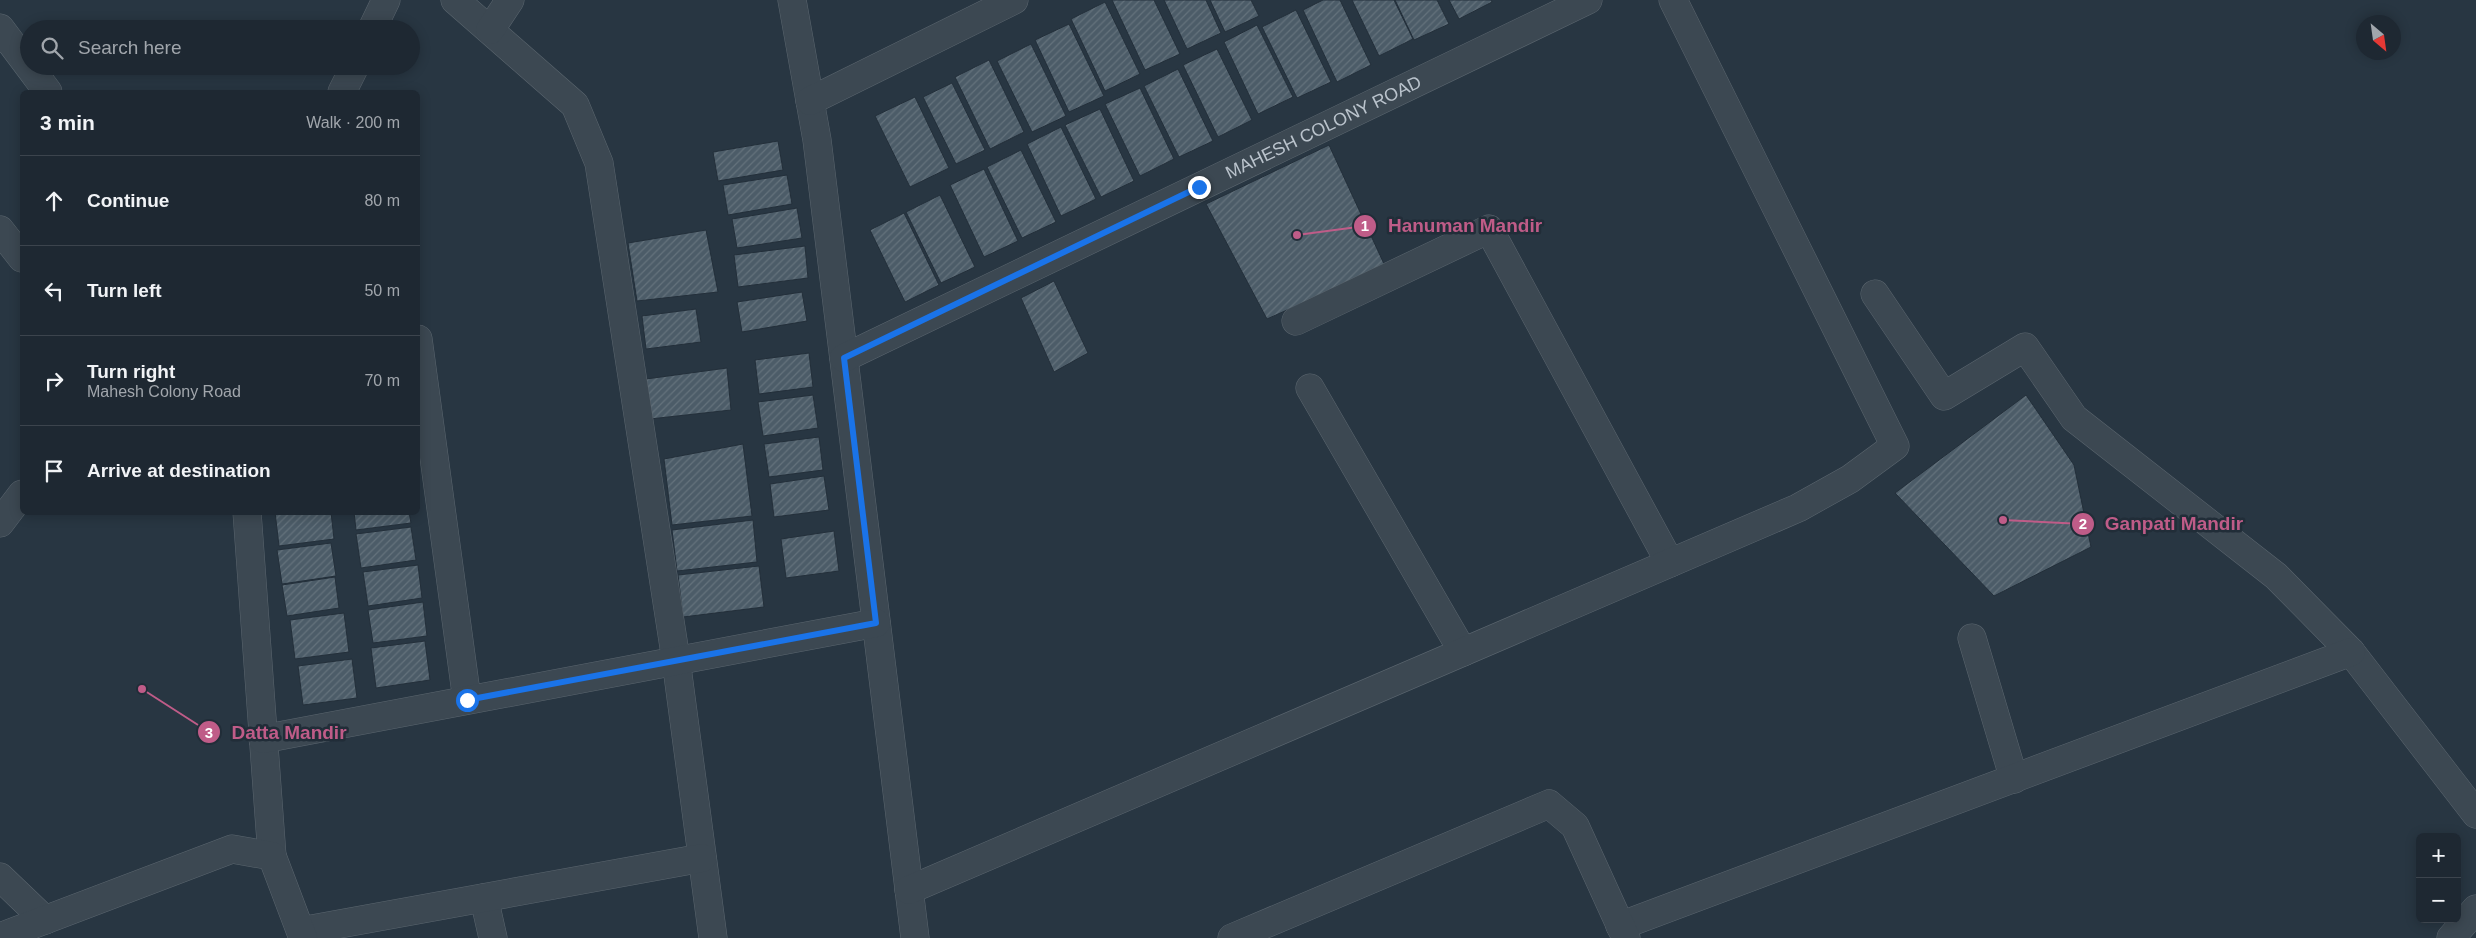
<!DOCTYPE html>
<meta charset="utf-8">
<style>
:root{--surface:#1e2832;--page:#26303a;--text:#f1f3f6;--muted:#a1a6ac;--line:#3c444d}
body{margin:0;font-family:Helvetica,sans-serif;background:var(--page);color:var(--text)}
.controls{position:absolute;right:15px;bottom:15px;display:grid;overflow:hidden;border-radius:8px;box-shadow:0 2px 12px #0003}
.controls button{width:45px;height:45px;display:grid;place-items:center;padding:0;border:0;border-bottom:1px solid var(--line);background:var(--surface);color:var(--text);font:25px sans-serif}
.compass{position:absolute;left:2356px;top:15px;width:45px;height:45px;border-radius:50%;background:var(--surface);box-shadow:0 2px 12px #0003;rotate:151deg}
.stop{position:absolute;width:15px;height:15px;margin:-11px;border:4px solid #1a73e8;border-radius:50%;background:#fff}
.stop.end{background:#1a73e8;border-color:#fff;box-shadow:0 1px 5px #0008}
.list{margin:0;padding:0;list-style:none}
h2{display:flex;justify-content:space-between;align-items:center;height:65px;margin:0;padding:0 20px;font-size:21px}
h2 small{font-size:16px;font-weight:400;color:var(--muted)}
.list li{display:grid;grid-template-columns:32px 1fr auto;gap:15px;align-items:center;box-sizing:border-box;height:90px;padding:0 20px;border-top:1px solid var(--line)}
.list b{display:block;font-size:19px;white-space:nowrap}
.list p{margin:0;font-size:16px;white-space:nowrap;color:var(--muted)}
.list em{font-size:16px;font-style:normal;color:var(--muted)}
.icon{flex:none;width:28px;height:28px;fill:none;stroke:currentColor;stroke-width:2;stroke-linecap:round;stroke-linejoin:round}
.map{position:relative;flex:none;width:2476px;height:938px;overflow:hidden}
.search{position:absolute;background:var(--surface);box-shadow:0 2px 12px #0003;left:20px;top:20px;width:400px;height:55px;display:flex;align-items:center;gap:12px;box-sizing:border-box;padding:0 18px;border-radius:28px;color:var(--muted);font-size:19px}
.panel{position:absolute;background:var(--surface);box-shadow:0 2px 12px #0003;left:20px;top:90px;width:400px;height:425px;border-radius:8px}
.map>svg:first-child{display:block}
.building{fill:url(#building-hatch);stroke:#232f3a}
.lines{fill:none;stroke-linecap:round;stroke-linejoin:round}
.minor-casing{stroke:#5b666f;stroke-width:29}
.minor{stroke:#3c4852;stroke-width:28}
.route{stroke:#1a73e8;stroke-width:6}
.labels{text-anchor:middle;stroke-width:5;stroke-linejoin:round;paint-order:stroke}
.street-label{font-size:18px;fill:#bac3cc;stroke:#212d38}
.leader{fill:none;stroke:#bf5c88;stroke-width:2}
.callout-dot{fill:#bf5c88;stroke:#212d38;stroke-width:2}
.mark-label{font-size:15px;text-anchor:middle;font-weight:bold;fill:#fff}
.callout-label{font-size:19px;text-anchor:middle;font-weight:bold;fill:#bf5c88;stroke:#212d38;stroke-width:5;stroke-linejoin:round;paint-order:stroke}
</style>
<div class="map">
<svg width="2476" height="938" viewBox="0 0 2476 938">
<defs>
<pattern id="building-hatch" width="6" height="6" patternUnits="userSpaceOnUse" patternTransform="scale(1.25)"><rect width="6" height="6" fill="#4c5c68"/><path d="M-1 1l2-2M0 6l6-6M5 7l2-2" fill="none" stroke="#64727c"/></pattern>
</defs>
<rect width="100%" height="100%" fill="#283642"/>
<g class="building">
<path d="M 1112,0 L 1154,0 L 1180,54 L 1145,70 Z"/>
<path d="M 1164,0 L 1206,0 L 1221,33 L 1187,49 Z"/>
<path d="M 1210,0 L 1251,0 L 1259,16 L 1225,32 Z"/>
<path d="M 1323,0 L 1340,0 L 1371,65 L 1337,82 L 1303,10 Z"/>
<path d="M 1352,0 L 1394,0 L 1413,39 L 1379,56 Z"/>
<path d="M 1395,0 L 1437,0 L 1449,24 L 1414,40 Z"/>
<path d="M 1449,0 L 1491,0 L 1492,2 L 1459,19 Z"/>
<path d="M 1105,2 L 1140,74 L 1105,91 L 1071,19 Z"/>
<path d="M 1296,10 L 1331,82 L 1297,98 L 1262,27 Z"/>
<path d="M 1069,24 L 1104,96 L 1069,112 L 1035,40 Z"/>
<path d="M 1257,25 L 1293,97 L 1258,114 L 1224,42 Z"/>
<path d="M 1031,44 L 1066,116 L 1032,132 L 997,61 Z"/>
<path d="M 1217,49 L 1252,120 L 1218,137 L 1183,65 Z"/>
<path d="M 989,60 L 1024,132 L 990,149 L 955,77 Z"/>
<path d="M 1178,69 L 1213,141 L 1179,157 L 1144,86 Z"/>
<path d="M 952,83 L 985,150 L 956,164 L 923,97 Z"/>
<path d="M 1140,88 L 1174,159 L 1140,176 L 1105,104 Z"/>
<path d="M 915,97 L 949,168 L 910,187 L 875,116 Z"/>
<path d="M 1100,109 L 1134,181 L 1101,197 L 1065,125 Z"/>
<path d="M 1061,127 L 1096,199 L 1061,216 L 1027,144 Z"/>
<path d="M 778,141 L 783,170 L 718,181 L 713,152 Z"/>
<path d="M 1329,145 L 1385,266 L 1267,319 L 1206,204 Z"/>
<path d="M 1021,150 L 1056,222 L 1022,238 L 987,167 Z"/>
<path d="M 984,169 L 1018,241 L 984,257 L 950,185 Z"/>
<path d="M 787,175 L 792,204 L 728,215 L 723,185 Z"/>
<path d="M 940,195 L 975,267 L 941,283 L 906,212 Z"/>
<path d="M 797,208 L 802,238 L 737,248 L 732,219 Z"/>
<path d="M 904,213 L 939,285 L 905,302 L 870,230 Z"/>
<path d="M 706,230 L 718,292 L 637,301 L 628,243 Z"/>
<path d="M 805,246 L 808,278 L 738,287 L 734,255 Z"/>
<path d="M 1054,281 L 1088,353 L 1054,372 L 1021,298 Z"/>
<path d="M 802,292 L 807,321 L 742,332 L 737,302 Z"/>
<path d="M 696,309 L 701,342 L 646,349 L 642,316 Z"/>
<path d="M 809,353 L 813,387 L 759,394 L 755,360 Z"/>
<path d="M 727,368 L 731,410 L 650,419 L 646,379 Z"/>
<path d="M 813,395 L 818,428 L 763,436 L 758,402 Z"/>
<path d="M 2026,395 L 2074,465 L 2091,547 L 1994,596 L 1895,493 Z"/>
<path d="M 819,437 L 823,470 L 769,477 L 764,444 Z"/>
<path d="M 743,444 L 752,516 L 672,525 L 664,459 Z"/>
<path d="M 824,476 L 829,510 L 774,517 L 770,484 Z"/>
<path d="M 275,512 L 331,512 L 334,539 L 279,546 Z"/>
<path d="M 354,512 L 409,512 L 411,523 L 356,530 Z"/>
<path d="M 753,520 L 757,562 L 677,571 L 672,530 Z"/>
<path d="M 411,527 L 416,560 L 361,568 L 356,534 Z"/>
<path d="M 834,531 L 839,571 L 786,578 L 781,539 Z"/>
<path d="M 331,543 L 336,576 L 282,584 L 277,550 Z"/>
<path d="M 418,565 L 422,598 L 368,606 L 363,572 Z"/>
<path d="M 759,566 L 764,607 L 683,617 L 678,575 Z"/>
<path d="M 335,577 L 339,608 L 287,616 L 282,585 Z"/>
<path d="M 423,602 L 427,636 L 373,643 L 368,610 Z"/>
<path d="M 344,613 L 349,652 L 295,659 L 290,620 Z"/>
<path d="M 425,641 L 430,680 L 376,688 L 371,648 Z"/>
<path d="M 352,659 L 357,698 L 303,705 L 298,666 Z"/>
</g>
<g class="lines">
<defs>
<g id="minor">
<path d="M 455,0 L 575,105 L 599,163 L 676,660 L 713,938"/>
<path d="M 792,0 L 817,140 L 915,938"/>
<path d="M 0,28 L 48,92"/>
<path d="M 372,29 L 386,0"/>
<path d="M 490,30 L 510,0"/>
<path d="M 342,92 L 355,66"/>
<path d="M 810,101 L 1014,0"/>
<path d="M 0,230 L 22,258"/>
<path d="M 1875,294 L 1944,396 L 2025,347 L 2074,418 L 2276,576 L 2351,652 L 2476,814"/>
<path d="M 1296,321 L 1489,229 L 1670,563"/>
<path d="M 418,339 L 467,700"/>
<path id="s1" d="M 844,358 L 1588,0"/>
<path d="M 1310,388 L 1463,652"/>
<path d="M 247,512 L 272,856"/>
<path d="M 0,523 L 22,494"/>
<path d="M 1972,638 L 2014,779"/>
<path d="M 263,739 L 876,623"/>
<path d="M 0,877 L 45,920"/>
<path d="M 909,890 L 1798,508 L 1850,479 L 1895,446 L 1673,0"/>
<path d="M 484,898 L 493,938"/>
<path d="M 1620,926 L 2351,652"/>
<path d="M 301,931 L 702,858"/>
<path d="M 0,937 L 232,849 L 272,856 L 303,938"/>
<path d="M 1232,938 L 1549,804 L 1575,826 L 1626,938"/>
<path d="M 2451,938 L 2476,909"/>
</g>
</defs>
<use href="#minor" class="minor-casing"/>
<use href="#minor" class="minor"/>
</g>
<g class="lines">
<path class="route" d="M 467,700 L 876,623 L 844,358 L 1199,187"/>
</g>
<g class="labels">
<g class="street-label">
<text dy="6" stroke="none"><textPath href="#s1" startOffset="532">MAHESH COLONY ROAD</textPath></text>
</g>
</g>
<path class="leader" d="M1297 235L1365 226M2003 520L2083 524M142 689L209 732"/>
<g class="callout-dot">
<circle cx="1297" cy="235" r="5"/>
<circle cx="2003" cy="520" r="5"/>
<circle cx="142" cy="689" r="5"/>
<circle cx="1365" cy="226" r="12"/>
<circle cx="2083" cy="524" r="12"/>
<circle cx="209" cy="732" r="12"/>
</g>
<g class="mark-label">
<text x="1365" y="231">1</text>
<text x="2083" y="529">2</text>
<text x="209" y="738">3</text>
</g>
<g class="callout-label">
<text x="1465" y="232">Hanuman Mandir</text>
<text x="2174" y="530">Ganpati Mandir</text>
<text x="289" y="739">Datta Mandir</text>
</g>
</svg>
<div class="controls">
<button>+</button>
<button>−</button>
</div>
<svg class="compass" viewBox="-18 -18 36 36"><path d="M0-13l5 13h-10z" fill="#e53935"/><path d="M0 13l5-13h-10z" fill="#a1a6ac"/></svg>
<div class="stop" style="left:467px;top:700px"></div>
<div class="stop end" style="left:1199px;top:187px"></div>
<div class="search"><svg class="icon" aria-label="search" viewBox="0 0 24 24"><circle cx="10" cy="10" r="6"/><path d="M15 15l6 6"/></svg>Search here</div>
<section class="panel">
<h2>3 min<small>Walk · 200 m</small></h2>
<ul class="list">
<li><svg class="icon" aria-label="ahead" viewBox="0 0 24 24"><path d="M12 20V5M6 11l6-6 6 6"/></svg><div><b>Continue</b></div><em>80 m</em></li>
<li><svg class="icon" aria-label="left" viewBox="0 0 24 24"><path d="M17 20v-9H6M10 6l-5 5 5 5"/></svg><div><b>Turn left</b></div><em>50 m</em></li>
<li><svg class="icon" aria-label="right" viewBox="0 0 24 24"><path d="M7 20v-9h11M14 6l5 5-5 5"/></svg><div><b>Turn right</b><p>Mahesh Colony Road</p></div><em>70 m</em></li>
<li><svg class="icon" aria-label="arrive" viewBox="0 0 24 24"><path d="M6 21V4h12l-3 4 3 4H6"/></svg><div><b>Arrive at destination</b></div></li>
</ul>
</section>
</div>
